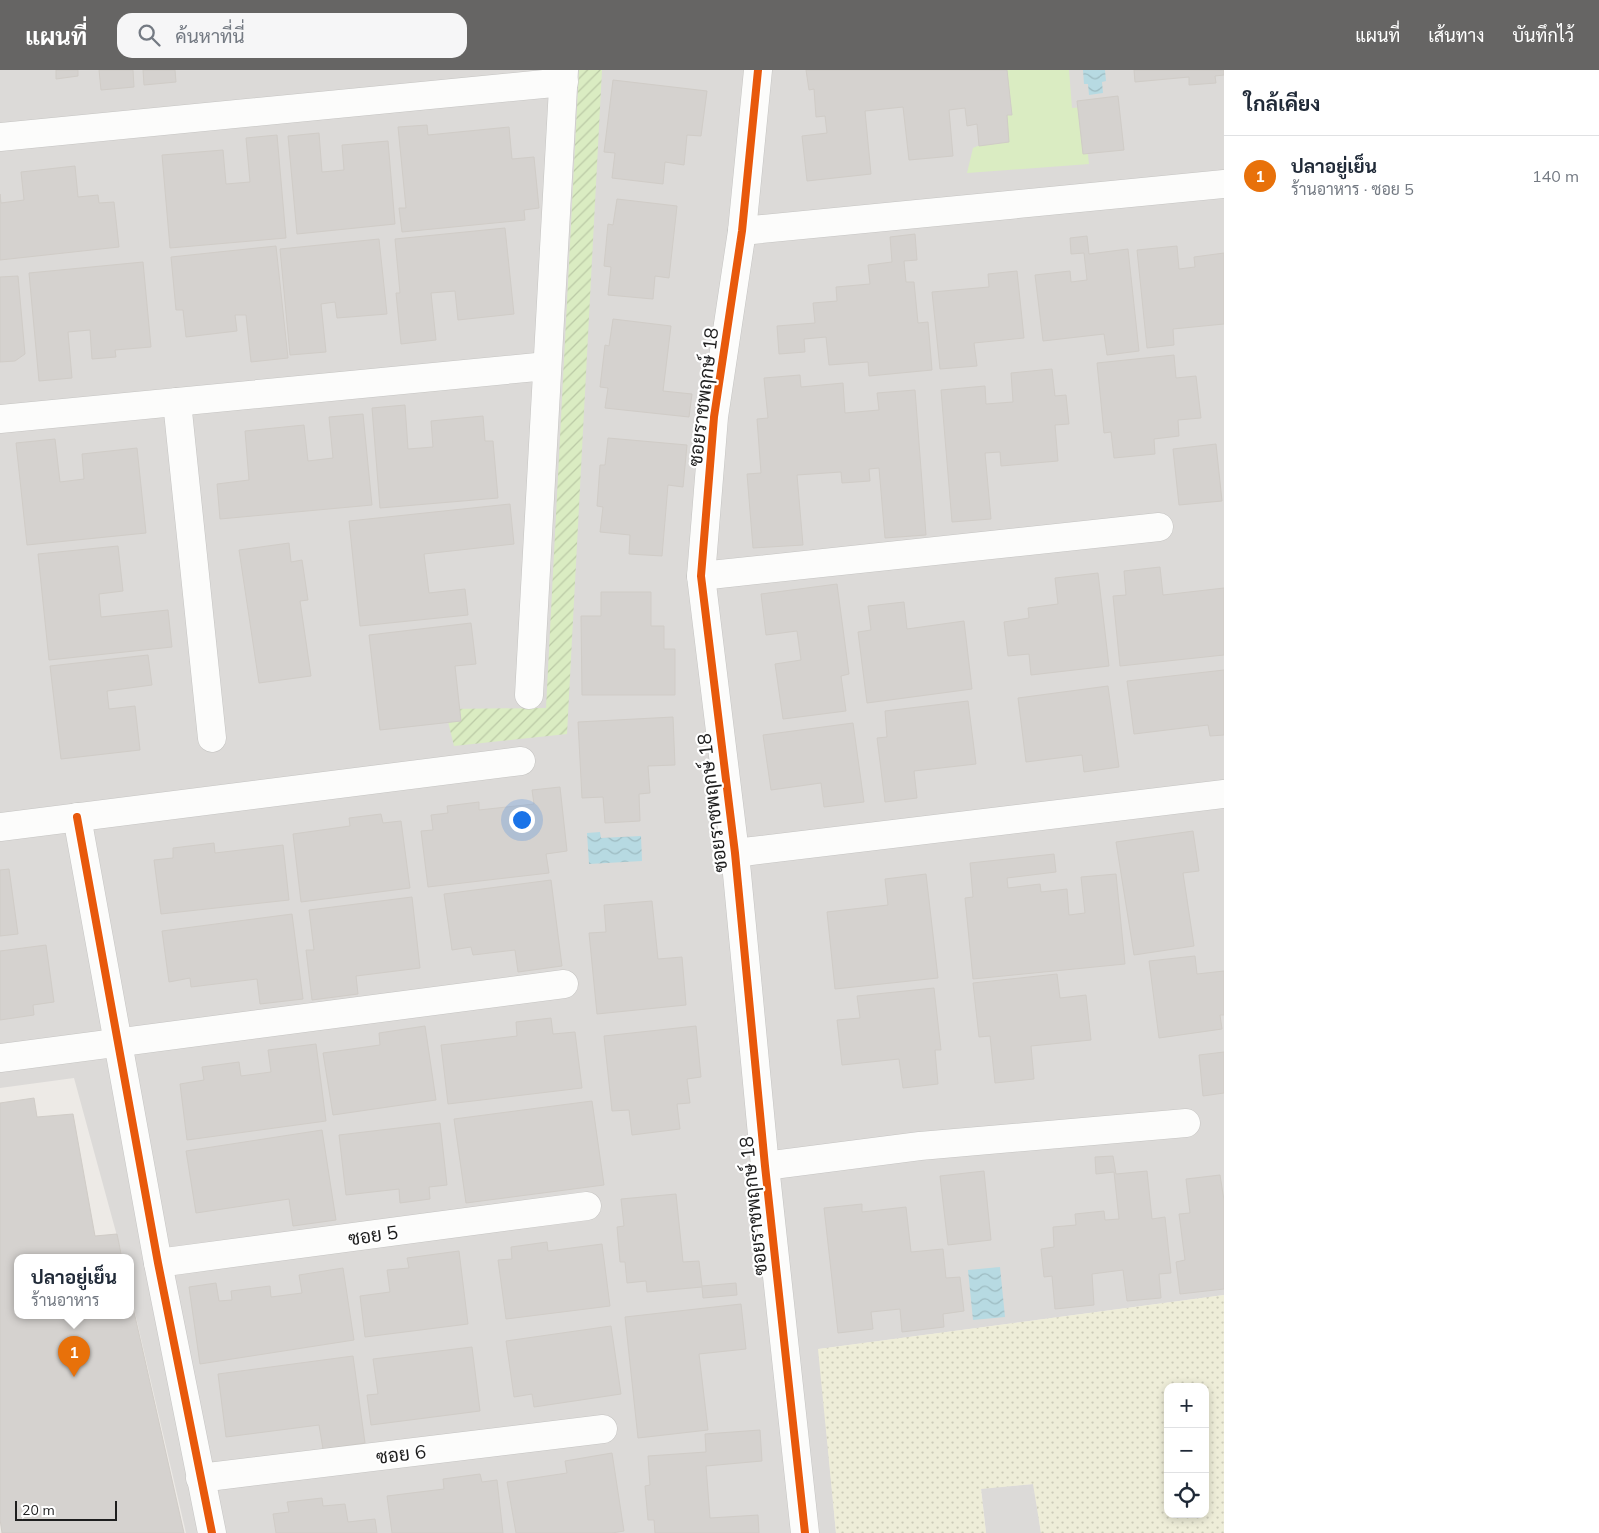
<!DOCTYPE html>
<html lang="th">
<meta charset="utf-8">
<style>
:root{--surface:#fff;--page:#f6f6f7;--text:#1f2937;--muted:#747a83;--line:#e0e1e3;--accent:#666564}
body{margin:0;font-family:Mulish,Sarabun,sans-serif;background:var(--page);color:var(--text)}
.controls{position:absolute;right:15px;bottom:15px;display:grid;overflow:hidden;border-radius:10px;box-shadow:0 2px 8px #0003}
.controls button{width:45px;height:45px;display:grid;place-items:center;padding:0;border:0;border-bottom:1px solid var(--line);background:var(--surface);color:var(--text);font:25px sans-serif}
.scale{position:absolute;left:15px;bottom:12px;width:102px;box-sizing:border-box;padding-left:5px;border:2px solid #1e1e1e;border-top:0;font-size:14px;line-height:18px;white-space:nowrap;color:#1e1e1e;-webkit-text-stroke:4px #fff;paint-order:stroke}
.you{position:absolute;left:521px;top:749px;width:18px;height:18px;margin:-12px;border:4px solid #fff;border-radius:50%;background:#1a73e8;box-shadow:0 0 0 8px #1a73e833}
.badge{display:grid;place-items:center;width:32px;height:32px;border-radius:50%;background:var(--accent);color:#fff;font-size:16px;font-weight:700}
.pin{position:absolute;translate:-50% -41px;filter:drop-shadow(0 1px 2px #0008)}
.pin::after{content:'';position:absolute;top:26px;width:18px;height:15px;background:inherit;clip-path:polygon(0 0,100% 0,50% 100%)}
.popup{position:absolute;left:14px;top:1184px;width:120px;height:65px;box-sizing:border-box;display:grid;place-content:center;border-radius:10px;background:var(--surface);filter:drop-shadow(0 1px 4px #0005);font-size:16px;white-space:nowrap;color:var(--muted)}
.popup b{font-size:19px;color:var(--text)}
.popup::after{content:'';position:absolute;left:50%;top:100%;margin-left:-10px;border:10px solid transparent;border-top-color:var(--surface)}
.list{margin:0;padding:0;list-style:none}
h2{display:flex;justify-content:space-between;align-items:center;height:65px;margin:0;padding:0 20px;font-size:21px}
h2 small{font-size:16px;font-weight:400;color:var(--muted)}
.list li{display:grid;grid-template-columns:32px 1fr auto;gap:15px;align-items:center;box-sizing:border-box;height:80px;padding:0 20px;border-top:1px solid var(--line)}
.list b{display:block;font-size:19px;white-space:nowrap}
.list p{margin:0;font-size:16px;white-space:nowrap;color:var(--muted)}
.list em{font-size:16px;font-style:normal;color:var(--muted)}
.icon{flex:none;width:28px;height:28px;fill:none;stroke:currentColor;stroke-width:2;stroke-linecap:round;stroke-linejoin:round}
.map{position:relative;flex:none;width:1224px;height:1463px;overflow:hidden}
header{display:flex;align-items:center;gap:30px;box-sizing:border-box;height:70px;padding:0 25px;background:var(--accent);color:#fff}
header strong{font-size:24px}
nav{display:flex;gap:28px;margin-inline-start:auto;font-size:18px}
.search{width:350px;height:45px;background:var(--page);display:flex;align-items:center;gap:12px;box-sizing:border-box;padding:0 18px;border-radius:15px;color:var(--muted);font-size:19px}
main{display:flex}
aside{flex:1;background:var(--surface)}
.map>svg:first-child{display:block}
.residential{fill:#dcdad8}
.farmland{fill:url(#farmland-dots);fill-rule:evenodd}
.grass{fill:#daecc2}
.garden{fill:url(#garden-furrows)}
.water{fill:url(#water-waves)}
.building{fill:#d5d2cf;stroke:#d0ccc7}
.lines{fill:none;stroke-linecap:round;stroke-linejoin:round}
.minor-casing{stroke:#c5c4c2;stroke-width:29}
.minor{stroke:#fcfcfb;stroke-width:28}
.cycleway-casing{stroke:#fff;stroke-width:11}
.cycleway{stroke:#e8590c;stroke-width:8}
.labels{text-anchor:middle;stroke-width:4.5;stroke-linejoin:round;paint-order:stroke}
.street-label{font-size:19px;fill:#1e1e1e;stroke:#fff}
</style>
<header>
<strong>แผนที่</strong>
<div class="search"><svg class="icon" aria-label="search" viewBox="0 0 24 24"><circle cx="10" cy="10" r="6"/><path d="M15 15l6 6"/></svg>ค้นหาที่นี่</div>
<nav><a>แผนที่</a><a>เส้นทาง</a><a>บันทึกไว้</a></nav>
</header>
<main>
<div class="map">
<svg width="1224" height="1463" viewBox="0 0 1224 1463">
<defs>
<pattern id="farmland-dots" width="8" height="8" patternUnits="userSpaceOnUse" patternTransform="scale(1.25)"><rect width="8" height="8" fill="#eeedd8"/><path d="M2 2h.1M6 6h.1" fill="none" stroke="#cccbb9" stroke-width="1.8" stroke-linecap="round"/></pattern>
<pattern id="garden-furrows" width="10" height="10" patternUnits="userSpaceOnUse" patternTransform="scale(1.25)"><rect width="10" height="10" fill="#daecc2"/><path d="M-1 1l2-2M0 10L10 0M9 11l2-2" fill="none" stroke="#bbcaa6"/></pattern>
<pattern id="water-waves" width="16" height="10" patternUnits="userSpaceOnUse" patternTransform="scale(1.25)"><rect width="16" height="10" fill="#b7dae2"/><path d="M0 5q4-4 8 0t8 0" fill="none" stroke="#9dbbc1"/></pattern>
</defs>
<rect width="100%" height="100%" fill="#edeae6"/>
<g class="residential">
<path d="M 0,0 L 1224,0 L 1224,1225 L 819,1279 L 836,1463 L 186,1463 L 130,1221 L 130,1188 L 123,1188 L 74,1008 L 0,1018 Z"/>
<path d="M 1034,1414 L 1041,1463 L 986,1463 L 981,1418 Z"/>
</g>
<path class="farmland" d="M 1224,1225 L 1224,1463 L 1041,1463 L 1033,1414 L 981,1419 L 986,1463 L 836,1463 L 818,1279 ZM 1168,1317 L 1205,1317 L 1205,1444 L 1168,1444 Z"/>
<path class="grass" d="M 994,0 L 1069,0 L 1072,38 L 1083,37 L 1089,94 L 967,103 L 973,78 L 999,67 Z"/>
<path class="garden" d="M 579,0 L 602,0 L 567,664 L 454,676 L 445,639 L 546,638 Z"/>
<g class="water">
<path d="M 1083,0 L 1105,0 L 1106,11 L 1102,12 L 1103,23 L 1089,25 L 1088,14 L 1084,14 Z"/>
<path d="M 600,762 L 601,768 L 641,766 L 642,791 L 589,794 L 587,763 Z"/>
<path d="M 1000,1197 L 1005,1247 L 973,1250 L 968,1200 Z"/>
</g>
<g class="building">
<path d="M 56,0 L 78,0 L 78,6 L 56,9 Z"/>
<path d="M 99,0 L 133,0 L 134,17 L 101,20 Z"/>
<path d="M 143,0 L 175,0 L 176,12 L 144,15 Z"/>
<path d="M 806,0 L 1007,0 L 1012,45 L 1007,45 L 1009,72 L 979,76 L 977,54 L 967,56 L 965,38 L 949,40 L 953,86 L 909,90 L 903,37 L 865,41 L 871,104 L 807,111 L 802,66 L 827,63 L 825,46 L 816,47 L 814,19 L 809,20 Z"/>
<path d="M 1134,0 L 1224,0 L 1224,5 L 1215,6 L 1216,13 L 1189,15 L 1189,7 L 1135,12 Z"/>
<path d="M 613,10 L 707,21 L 701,66 L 687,65 L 684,95 L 665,92 L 663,114 L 612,108 L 615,83 L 604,82 Z"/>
<path d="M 1118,26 L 1124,80 L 1083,84 L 1077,31 Z"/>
<path d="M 427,55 L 428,65 L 509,57 L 512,89 L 534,87 L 539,138 L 524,140 L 525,150 L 402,162 L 399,138 L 406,138 L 398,57 Z"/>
<path d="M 319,63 L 322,102 L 344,100 L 342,75 L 388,71 L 395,154 L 297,164 L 288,66 Z"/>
<path d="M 277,65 L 286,168 L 170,178 L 162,85 L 223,80 L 226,114 L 250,112 L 246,68 Z"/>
<path d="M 75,96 L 78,127 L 98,125 L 99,133 L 114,132 L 119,177 L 0,190 L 0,124 L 1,133 L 24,130 L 21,102 Z"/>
<path d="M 617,129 L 677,136 L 669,208 L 655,206 L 653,229 L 608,225 L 611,197 L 604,196 L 608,154 L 613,155 Z"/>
<path d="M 505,158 L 514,244 L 458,250 L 455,221 L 431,223 L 436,270 L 401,274 L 396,223 L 400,223 L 395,169 Z"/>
<path d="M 915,164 L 917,190 L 904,191 L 906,212 L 914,212 L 918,253 L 928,252 L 932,300 L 869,306 L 868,292 L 829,295 L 826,267 L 804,269 L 805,282 L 779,284 L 777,256 L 815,253 L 813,233 L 837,231 L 836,217 L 870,214 L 868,195 L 892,192 L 890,167 Z"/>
<path d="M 1087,166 L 1089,184 L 1128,179 L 1139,281 L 1107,285 L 1104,264 L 1043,271 L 1035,205 L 1070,201 L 1071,212 L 1087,210 L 1084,183 L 1071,184 L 1070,168 Z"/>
<path d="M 379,169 L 387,244 L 337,248 L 335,232 L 321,234 L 326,282 L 290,285 L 280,179 Z"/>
<path d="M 276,176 L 288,288 L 251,292 L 246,245 L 235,245 L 237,261 L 186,267 L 183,240 L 176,240 L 171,187 Z"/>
<path d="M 1177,176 L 1179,199 L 1195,197 L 1194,187 L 1224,183 L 1224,254 L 1173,259 L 1174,275 L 1147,278 L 1137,180 Z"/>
<path d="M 143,192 L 151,277 L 115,280 L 116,287 L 92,289 L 90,260 L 68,262 L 72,308 L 39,311 L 29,203 Z"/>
<path d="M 1017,201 L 1024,268 L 974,273 L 977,296 L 940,299 L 932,222 L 989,217 L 988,204 Z"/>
<path d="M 18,206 L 25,284 L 15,291 L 0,292 L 0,207 Z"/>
<path d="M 613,249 L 671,256 L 663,321 L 692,324 L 689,347 L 605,338 L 608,318 L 600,317 L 605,275 L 609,276 Z"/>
<path d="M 1174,285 L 1176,308 L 1196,306 L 1201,348 L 1178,350 L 1179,366 L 1154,369 L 1155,384 L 1114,388 L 1111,362 L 1104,363 L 1097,293 Z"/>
<path d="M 1052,299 L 1055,326 L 1066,325 L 1069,354 L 1055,355 L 1058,391 L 1001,396 L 1000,382 L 985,383 L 991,449 L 952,452 L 941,320 L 985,316 L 986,334 L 1013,332 L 1011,303 Z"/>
<path d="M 800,305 L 801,317 L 843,313 L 845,343 L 879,340 L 877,323 L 915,320 L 926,465 L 885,468 L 879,398 L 869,399 L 870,411 L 842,413 L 841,402 L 797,405 L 803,475 L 753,478 L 747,404 L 761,403 L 757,349 L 768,348 L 764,308 Z"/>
<path d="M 405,335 L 408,379 L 433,377 L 431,351 L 483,346 L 485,371 L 493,371 L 498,428 L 380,438 L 372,338 Z"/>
<path d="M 363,344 L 372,435 L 220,449 L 217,414 L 249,410 L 245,361 L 304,355 L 308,391 L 333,388 L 329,347 Z"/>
<path d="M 608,368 L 687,375 L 683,417 L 668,415 L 662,486 L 629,484 L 630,465 L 600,462 L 603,437 L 597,436 L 600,395 L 605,395 Z"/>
<path d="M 55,369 L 60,412 L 84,409 L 82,384 L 137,378 L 146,463 L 27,475 L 16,373 Z"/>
<path d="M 1216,374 L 1222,431 L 1179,435 L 1173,379 Z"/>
<path d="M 510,434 L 514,474 L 424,484 L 429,523 L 465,519 L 468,545 L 360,556 L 349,451 Z"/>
<path d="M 289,473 L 291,492 L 302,490 L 308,530 L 300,531 L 311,606 L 259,613 L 239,480 Z"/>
<path d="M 118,476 L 123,521 L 99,524 L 101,547 L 168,540 L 172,577 L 49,590 L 38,484 Z"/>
<path d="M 1160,497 L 1163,525 L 1224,518 L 1224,585 L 1120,596 L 1113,526 L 1126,525 L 1124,501 Z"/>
<path d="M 1098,503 L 1109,596 L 1031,605 L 1029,584 L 1008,586 L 1004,552 L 1029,548 L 1028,538 L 1058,534 L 1055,508 Z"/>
<path d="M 837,514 L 849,604 L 841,606 L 846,641 L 783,649 L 775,594 L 801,590 L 797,561 L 766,565 L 761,524 Z"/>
<path d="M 601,522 L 651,522 L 651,556 L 664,556 L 664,579 L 675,579 L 675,625 L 582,625 L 581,546 L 601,546 Z"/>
<path d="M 904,532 L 907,559 L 964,551 L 972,619 L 867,633 L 858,562 L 871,560 L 868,536 Z"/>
<path d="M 471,553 L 476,594 L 455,596 L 461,651 L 380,660 L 369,565 Z"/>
<path d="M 148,585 L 152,615 L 107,621 L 109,639 L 135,636 L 140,680 L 61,689 L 50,596 Z"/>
<path d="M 1224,600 L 1224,665 L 1210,666 L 1208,655 L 1134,664 L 1127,611 Z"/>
<path d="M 1108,616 L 1119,697 L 1084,702 L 1082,685 L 1026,692 L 1018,628 Z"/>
<path d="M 968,631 L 976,694 L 914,701 L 917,728 L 885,732 L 877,668 L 887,667 L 885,641 Z"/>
<path d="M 673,647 L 675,695 L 648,696 L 650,723 L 639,724 L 640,751 L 605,753 L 603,727 L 582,728 L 578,652 Z"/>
<path d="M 853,653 L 864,732 L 824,737 L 821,713 L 771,720 L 763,665 Z"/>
<path d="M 560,717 L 567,781 L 546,784 L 549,803 L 428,817 L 421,761 L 433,760 L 431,745 L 448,743 L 447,736 L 479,732 L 479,740 L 534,734 L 532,720 Z"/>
<path d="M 381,744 L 383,753 L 401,751 L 410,818 L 301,832 L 293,764 L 350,756 L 349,748 Z"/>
<path d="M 1193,761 L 1199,801 L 1183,803 L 1194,876 L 1134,885 L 1116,772 Z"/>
<path d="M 214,773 L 215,783 L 283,775 L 289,830 L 161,844 L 154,790 L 173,788 L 173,778 Z"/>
<path d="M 1054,784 L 1056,802 L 1007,808 L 1008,818 L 1040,814 L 1041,822 L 1067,819 L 1069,845 L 1085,843 L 1081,807 L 1116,804 L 1125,894 L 973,909 L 965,828 L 973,827 L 970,793 Z"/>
<path d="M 9,799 L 18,864 L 0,866 L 0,800 Z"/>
<path d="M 926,804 L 938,908 L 835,919 L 827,842 L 888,835 L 885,809 Z"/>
<path d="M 551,810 L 562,896 L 518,902 L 515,880 L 473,885 L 471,877 L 452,880 L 444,824 Z"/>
<path d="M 412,827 L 420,898 L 356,906 L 358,924 L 312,930 L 306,880 L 314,880 L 309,840 Z"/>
<path d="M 652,831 L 658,889 L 682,887 L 686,935 L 597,944 L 589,863 L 606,862 L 604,835 Z"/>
<path d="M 292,844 L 303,929 L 260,934 L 257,909 L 191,917 L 190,908 L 169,912 L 162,861 Z"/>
<path d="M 46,875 L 54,932 L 33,935 L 34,945 L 0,950 L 0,881 Z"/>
<path d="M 1195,886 L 1197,904 L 1224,901 L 1224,945 L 1220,945 L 1222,959 L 1159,968 L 1149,891 Z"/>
<path d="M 1057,904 L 1060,928 L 1086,925 L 1091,970 L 1031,976 L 1034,1009 L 995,1013 L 990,966 L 979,967 L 973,913 Z"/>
<path d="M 934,918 L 941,980 L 935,980 L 938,1014 L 903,1018 L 899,989 L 842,995 L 837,950 L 860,948 L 857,926 Z"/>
<path d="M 551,948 L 553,964 L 575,962 L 582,1018 L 448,1034 L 441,975 L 517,966 L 516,952 Z"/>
<path d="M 425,956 L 436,1030 L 333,1045 L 323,983 L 380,975 L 379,963 Z"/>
<path d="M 696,956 L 701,1007 L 687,1009 L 690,1033 L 677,1034 L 680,1059 L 632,1065 L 629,1040 L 612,1041 L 604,966 Z"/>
<path d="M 316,974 L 326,1051 L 187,1070 L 180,1014 L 204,1010 L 202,997 L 239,992 L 241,1006 L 271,1002 L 268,980 Z"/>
<path d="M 1224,982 L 1224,1023 L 1203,1026 L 1199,985 Z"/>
<path d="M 34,1028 L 37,1047 L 73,1044 L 95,1166 L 117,1164 L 122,1188 L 18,1188 L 18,1246 L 130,1246 L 130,1224 L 184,1463 L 2,1463 L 0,1449 L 0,1033 Z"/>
<path d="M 592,1031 L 604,1115 L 466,1133 L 454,1049 Z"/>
<path d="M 440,1053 L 447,1115 L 429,1117 L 430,1129 L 400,1133 L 399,1119 L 346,1125 L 339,1065 Z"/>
<path d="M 322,1060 L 336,1150 L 293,1156 L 289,1129 L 196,1143 L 186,1081 Z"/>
<path d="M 1113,1086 L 1116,1104 L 1147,1101 L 1152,1149 L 1165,1147 L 1171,1203 L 1159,1204 L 1161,1228 L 1127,1231 L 1123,1200 L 1092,1204 L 1094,1235 L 1055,1239 L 1052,1206 L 1044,1207 L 1041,1179 L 1054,1177 L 1053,1157 L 1076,1155 L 1075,1144 L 1104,1141 L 1105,1150 L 1119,1149 L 1114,1102 L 1096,1104 L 1095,1087 Z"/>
<path d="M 984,1101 L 991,1170 L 948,1175 L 940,1106 Z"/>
<path d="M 1220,1105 L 1224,1130 L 1224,1219 L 1180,1224 L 1176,1192 L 1185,1190 L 1179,1144 L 1190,1143 L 1186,1109 Z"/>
<path d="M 676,1124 L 683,1192 L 699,1191 L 702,1216 L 736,1213 L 737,1225 L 703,1228 L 702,1217 L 647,1222 L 646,1211 L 627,1213 L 625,1192 L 620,1192 L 617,1157 L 624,1156 L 621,1129 Z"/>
<path d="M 862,1134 L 862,1142 L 906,1137 L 911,1182 L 943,1179 L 946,1208 L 960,1207 L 964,1241 L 943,1244 L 944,1257 L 902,1262 L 900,1239 L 871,1242 L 873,1259 L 838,1263 L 824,1138 Z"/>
<path d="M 547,1172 L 548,1181 L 602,1174 L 610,1236 L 506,1249 L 498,1190 L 512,1189 L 511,1177 Z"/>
<path d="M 459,1181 L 468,1254 L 365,1267 L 360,1226 L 390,1222 L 387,1200 L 409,1198 L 407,1188 Z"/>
<path d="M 343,1198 L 354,1270 L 200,1294 L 189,1217 L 216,1213 L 219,1231 L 232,1230 L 231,1221 L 270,1216 L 271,1227 L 302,1223 L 299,1205 Z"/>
<path d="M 741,1234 L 746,1279 L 699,1284 L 708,1360 L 638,1368 L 625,1247 Z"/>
<path d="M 611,1256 L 621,1324 L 534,1337 L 532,1324 L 514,1327 L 506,1271 Z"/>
<path d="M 472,1277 L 480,1341 L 371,1355 L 367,1325 L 378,1324 L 373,1289 Z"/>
<path d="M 353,1286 L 365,1373 L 323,1379 L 319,1355 L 226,1367 L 218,1304 Z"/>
<path d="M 760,1360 L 762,1391 L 706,1396 L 710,1448 L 758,1445 L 759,1463 L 655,1463 L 654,1450 L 648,1450 L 645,1416 L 650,1415 L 648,1386 L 706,1382 L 705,1364 Z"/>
<path d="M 612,1383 L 624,1461 L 612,1463 L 516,1463 L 507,1412 L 567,1403 L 565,1391 Z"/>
<path d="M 480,1404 L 482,1412 L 497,1410 L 503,1463 L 392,1463 L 387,1426 L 444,1419 L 443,1409 Z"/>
<path d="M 322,1428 L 323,1436 L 345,1434 L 348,1452 L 375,1449 L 377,1463 L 276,1463 L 273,1444 L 289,1442 L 287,1432 Z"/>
</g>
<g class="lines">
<defs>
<g id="minor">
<path d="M 758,0 L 742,161 L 714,347 L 701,506 L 735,783 L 765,1096 L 805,1463"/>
<path d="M 0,67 L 564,12"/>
<path d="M 742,161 L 1224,114"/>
<path d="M 177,332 L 212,668"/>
<path d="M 0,349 L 547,296"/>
<path d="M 701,506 L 1159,457"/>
<path d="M 529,625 L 564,0"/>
<path d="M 77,747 L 158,1193 L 212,1463"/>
<path d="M 0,757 L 521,691"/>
<path d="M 735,783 L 1224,724"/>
<path d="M 0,988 L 564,914"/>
<path d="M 765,1096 L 920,1076 L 1186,1053"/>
<path d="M 158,1193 L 587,1136"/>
<path d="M 200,1408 L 603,1359"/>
</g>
</defs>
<use href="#minor" class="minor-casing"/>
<use href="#minor" class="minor"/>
<defs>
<g id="cycleway">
<path d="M 758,0 L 742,161 L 714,347 L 701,506 L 735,783 L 765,1096 L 805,1463"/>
<path d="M 77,747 L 158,1193 L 212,1463"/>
</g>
</defs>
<use href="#cycleway" class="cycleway-casing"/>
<use href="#cycleway" class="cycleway"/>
</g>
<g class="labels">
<g class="street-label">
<text transform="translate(703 327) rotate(-83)" y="7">ซอยราชพฤกษ์ 18</text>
<text transform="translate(712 733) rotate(-97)" y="7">ซอยราชพฤกษ์ 18</text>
<text transform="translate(753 1136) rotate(-96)" y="7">ซอยราชพฤกษ์ 18</text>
<text transform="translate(373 1165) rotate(-8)" y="7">ซอย 5</text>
<text transform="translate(401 1384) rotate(-7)" y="7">ซอย 6</text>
</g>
</g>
</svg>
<div class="controls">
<button>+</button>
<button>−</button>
<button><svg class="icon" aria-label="locate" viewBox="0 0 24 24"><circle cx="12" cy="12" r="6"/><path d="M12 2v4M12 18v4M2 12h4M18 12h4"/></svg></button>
</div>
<div class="scale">20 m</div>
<div class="you"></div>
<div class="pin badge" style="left:74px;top:1307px;background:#e8710a">1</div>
<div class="popup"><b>ปลาอยู่เย็น</b>ร้านอาหาร</div>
</div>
<aside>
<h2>ใกล้เคียง<small></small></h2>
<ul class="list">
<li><span class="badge" style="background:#e8710a">1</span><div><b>ปลาอยู่เย็น</b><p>ร้านอาหาร · ซอย 5</p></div><em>140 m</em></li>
</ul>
</aside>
</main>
